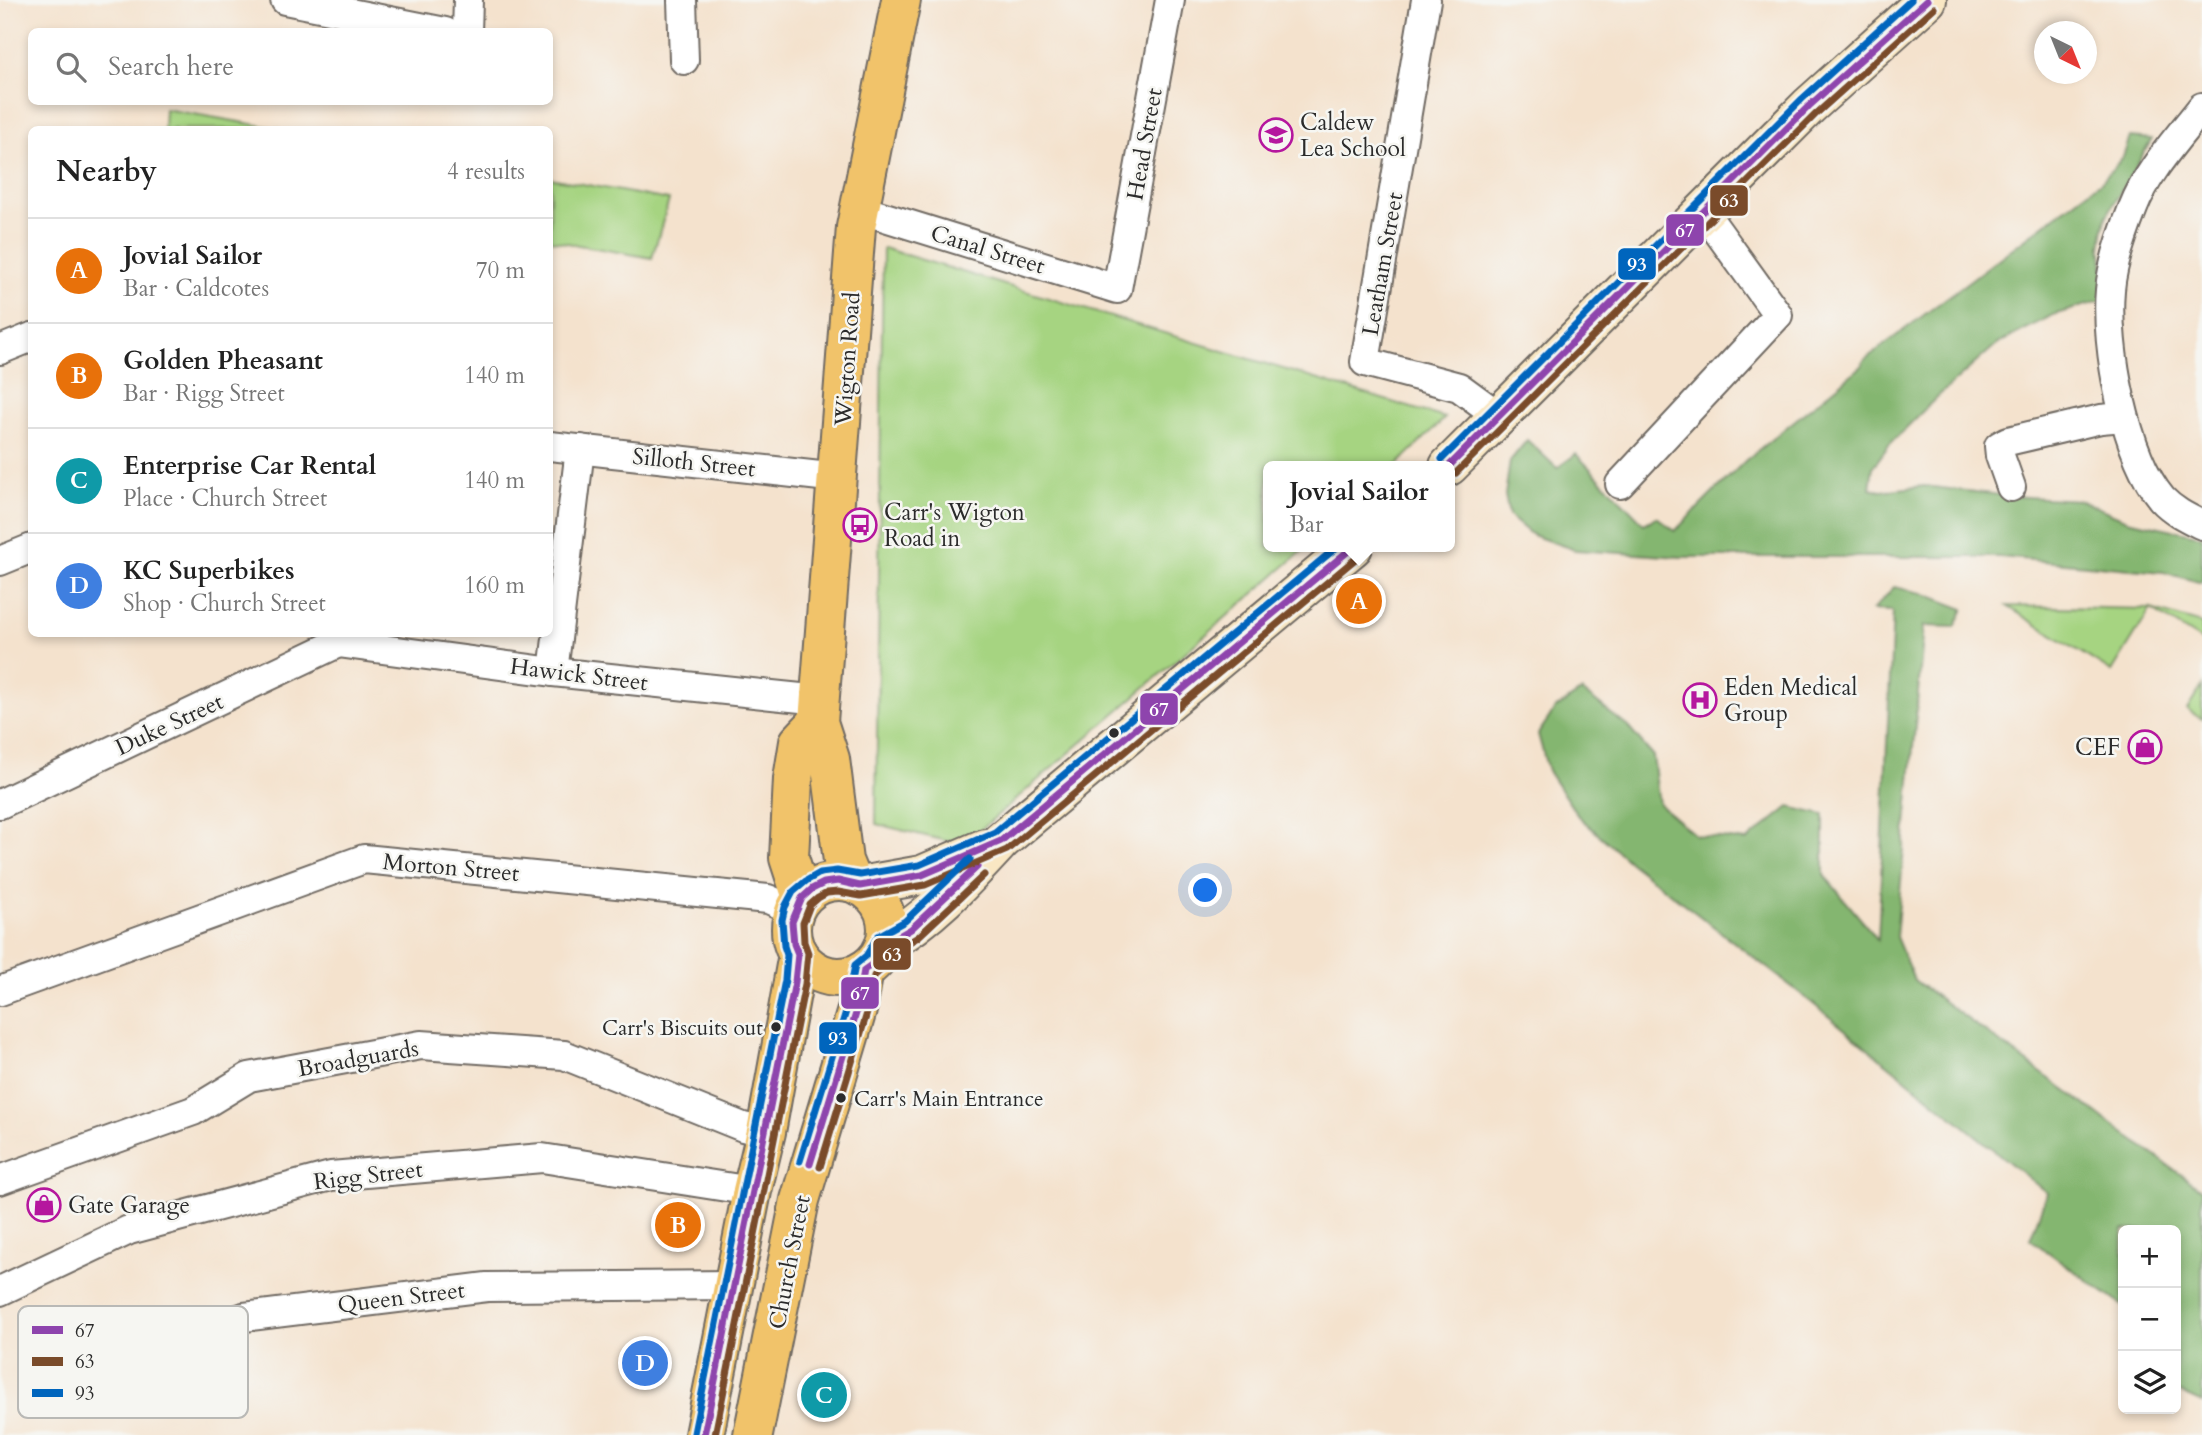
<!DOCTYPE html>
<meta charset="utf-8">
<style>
:root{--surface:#fff;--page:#f2f2f2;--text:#222;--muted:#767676;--line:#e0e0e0;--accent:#1a73e8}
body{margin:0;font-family:Cardo,serif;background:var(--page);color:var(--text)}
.controls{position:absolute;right:21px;bottom:21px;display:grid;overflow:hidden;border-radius:10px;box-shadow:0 4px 10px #0003}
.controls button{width:63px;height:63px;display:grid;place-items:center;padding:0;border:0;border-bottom:2px solid var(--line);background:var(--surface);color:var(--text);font:35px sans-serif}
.compass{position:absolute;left:2034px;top:21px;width:63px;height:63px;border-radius:50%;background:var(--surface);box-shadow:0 4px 10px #0003;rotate:137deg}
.you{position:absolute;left:1206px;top:891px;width:24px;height:24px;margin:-18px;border:5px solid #fff;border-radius:50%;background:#1a73e8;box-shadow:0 0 0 10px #1a73e833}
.badge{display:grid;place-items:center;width:46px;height:46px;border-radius:50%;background:var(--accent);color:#fff;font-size:23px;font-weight:700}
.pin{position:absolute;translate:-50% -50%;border:4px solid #fff;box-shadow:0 2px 7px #0006}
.popup{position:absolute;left:1263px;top:461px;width:192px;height:91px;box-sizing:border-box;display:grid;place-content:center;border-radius:10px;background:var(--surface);filter:drop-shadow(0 2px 5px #0005);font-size:23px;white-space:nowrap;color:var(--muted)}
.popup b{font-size:26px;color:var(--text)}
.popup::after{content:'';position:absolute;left:50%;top:100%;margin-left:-14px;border:14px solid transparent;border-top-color:var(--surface)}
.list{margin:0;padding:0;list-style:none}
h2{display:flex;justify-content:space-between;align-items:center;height:91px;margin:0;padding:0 28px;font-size:30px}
h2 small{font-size:23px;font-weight:400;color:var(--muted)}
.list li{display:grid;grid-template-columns:46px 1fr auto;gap:21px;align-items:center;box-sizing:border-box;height:105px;padding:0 28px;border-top:2px solid var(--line)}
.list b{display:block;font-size:26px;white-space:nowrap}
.list p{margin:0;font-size:23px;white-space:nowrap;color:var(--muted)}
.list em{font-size:23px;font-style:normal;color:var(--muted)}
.icon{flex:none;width:38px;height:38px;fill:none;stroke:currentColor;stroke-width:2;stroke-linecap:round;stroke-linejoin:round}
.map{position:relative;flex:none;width:2202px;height:1435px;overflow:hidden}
.search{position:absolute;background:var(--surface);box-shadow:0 4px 10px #0003;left:28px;top:28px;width:525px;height:77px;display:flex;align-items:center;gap:18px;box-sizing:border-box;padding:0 24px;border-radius:10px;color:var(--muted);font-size:26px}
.panel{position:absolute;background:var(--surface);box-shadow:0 4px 10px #0003;left:28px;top:126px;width:525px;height:511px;border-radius:10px}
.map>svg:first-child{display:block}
.green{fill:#a6d481;stroke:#688056;stroke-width:2}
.forest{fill:#84b66f;stroke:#58704d;stroke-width:2}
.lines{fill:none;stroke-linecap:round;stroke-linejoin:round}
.minor-casing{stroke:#716b64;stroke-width:32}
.secondary-casing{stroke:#716b64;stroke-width:42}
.primary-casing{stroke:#716b64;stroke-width:42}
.minor{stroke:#fff;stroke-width:28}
.secondary{stroke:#f9e7c3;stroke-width:38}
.primary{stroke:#f1c36a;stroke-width:38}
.bus-1-casing{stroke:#f6f6f2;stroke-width:12}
.bus-2-casing{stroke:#f6f6f2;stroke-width:12}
.bus-3-casing{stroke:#f6f6f2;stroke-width:12}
.bus-1{stroke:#8e44ad;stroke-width:7}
.bus-2{stroke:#7a4b2a;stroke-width:7}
.bus-3{stroke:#0065bd;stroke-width:7}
.bus-dot{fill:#2b2b2b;stroke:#f6f6f2;stroke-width:2.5}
.labels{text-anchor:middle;stroke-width:5;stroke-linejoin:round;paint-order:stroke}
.bus-label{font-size:21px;fill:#2b2b2b;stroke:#f6f6f2;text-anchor:end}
.poi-label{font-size:23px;fill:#2b2b2b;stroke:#f6f6f2;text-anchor:start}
.street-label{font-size:23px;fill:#2b2b2b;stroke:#f6f6f2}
.key{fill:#f6f6f2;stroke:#b9b9b6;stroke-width:2}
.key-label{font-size:19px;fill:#2b2b2b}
.line-badge{stroke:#f6f6f2;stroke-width:2.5}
.badge-label{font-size:19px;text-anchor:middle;font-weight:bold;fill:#fff}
</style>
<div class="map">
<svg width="2202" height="1435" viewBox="0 0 2202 1435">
<rect width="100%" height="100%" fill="#f6f6f2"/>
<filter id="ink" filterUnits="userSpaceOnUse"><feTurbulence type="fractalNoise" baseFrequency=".0143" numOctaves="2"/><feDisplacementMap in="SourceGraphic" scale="14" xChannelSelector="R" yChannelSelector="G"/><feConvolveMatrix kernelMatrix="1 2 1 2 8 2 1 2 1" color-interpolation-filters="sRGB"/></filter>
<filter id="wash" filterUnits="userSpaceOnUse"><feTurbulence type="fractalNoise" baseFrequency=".00686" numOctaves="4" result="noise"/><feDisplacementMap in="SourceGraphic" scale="28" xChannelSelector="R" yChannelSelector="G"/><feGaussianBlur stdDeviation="1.57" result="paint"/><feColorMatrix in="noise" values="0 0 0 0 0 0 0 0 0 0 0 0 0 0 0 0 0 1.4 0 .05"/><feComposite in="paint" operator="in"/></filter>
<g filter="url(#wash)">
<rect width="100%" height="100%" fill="#f4e2cd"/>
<g class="green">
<path d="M 165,109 L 280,129 L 164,129 Z"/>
<path d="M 550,178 L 669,200 L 652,258 L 550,240 Z"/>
<path d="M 883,248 L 1445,418 L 1396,466 L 1268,466 L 1268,547 L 1307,547 L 963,845 L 876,824 Z"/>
<path d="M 2007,606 L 2151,609 L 2202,624 L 2202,641 L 2151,609 L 2112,672 Z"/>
<path d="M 2202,686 L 2202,719 L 2187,710 Z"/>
</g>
<g class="forest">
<path d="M 2130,137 L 2152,139 L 2106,217 L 2101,246 L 2107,294 L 2104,300 L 2053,315 L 1997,344 L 1936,398 L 1889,445 L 1873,467 L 1870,488 L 1881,491 L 1924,486 L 2010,496 L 2080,500 L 2127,520 L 2202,536 L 2202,583 L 2163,572 L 2000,557 L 1681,557 L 1575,550 L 1532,535 L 1509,516 L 1505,495 L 1510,461 L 1527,440 L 1557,468 L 1576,454 L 1644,524 L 1657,517 L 1675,531 L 1746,460 L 1862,366 L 1864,360 L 2102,181 L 2123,157 Z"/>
<path d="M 1894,587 L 1922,593 L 1964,609 L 1955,627 L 1924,626 L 1896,937 L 1914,980 L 2202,1190 L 2202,1403 L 2176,1391 L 2176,1230 L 2123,1230 L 2123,1306 L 2030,1239 L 2047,1193 L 1796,990 L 1631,863 L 1578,816 L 1548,771 L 1538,734 L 1555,709 L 1582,691 L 1628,727 L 1653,756 L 1659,804 L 1695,835 L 1747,841 L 1789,807 L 1824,815 L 1824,875 L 1878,940 L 1893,611 L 1873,610 Z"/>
</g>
</g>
<g filter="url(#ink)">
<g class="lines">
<defs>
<g id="minor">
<path d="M 285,0 L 445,32"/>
<path d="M 682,0 L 684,60"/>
<path d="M 1426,0 L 1365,362 L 1459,387 L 1500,417"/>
<path d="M 467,32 L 468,0"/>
<path d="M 2202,107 C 2178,138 2147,171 2133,208 C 2123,233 2112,263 2110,290 C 2105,346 2125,455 2162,499 C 2173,511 2188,518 2202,525"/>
<path d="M 859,209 L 1117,289 L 1170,0"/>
<path d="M 0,350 L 32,337"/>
<path d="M 550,446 L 838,478"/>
<path d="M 1620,484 L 1778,315 L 1703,211"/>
<path d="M 2011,487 L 2000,456 L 1999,446 L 2008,441 L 2101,419 L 2124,417"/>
<path d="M 0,561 L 32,548"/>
<path d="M 338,643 L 553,672 L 820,700"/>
<path d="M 553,672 L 580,449"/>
<path d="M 0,804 L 338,643"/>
<path d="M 0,991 L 364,859 L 768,899 L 795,911"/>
<path d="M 0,1180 L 193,1111 L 249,1077 L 421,1045 L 564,1055 L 743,1127 L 766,1132"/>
<path d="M 0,1291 L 129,1230 L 331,1176 L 542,1158 L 752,1191"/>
<path d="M 79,1377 L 244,1317 L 487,1287 L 734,1285"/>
</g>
<g id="secondary">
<path d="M 1449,466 L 1809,106 L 1927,0"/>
<path d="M 860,886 L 922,875 L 985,848"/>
<path d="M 885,944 C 930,919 966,879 1001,841 L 1353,547"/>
</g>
<g id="primary">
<circle cx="839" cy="929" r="48"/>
<path d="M 852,883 L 843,861 L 830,759 L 818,722 L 856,227 L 901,0"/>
<path d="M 802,898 L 789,858 L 793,779 L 799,742 L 818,722"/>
<path d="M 704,1435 L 752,1191 L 766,1132 L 798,954"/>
<path d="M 753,1435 L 800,1200 L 857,1010 L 864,970"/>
</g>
</defs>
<use href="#minor" class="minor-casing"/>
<use href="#secondary" class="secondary-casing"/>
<use href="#primary" class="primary-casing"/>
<use href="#minor" class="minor"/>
<use href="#secondary" class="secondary"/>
<use href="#primary" class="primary"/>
<defs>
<g id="bus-1">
<path d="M 1449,466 L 1809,106 L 1927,0"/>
<path d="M 810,1164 L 857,1010 L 864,970 L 874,963 L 885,944 L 911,929 L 977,867"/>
<path d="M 704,1435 L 795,982 L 798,954 L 794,944 L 792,922 L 802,898 L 812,889 L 824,883 L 838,881 L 860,886 L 922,875 L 1001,841 L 1353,547"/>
</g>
<g id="bus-2">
<path d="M 1456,473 L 1816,114 L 1934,8"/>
<path d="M 820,1167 L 867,1013 L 874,976 L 882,969 L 893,952 L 918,937 L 984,875"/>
<path d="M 715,1435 L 805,984 L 808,953 L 804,942 L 803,923 L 810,905 L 818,898 L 827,893 L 838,892 L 861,896 L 925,885 L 1007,850 L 1360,555"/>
</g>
<g id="bus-3">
<path d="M 1442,459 L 1802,99 L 1911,0"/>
<path d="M 800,1161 L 847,1008 L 855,965 L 866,956 L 878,936 L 905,921 L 970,859"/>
<path d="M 694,1433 L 785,980 L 787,955 L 784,946 L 782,920 L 785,907 L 793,892 L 806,881 L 820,873 L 837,871 L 860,875 L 919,865 L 995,832 L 1337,547"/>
</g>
</defs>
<use href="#bus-1" class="bus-1-casing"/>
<use href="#bus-2" class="bus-2-casing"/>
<use href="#bus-3" class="bus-3-casing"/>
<use href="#bus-1" class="bus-1"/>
<use href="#bus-2" class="bus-2"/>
<use href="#bus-3" class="bus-3"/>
</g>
</g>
<defs>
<symbol id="school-ring" viewBox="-11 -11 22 22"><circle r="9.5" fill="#f6f6f2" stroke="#b5179e" stroke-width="1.5"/><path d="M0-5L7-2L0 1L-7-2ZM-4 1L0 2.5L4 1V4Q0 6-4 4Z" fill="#b5179e"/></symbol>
<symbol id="bus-ring" viewBox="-11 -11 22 22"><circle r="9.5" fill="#f6f6f2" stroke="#b5179e" stroke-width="1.5"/><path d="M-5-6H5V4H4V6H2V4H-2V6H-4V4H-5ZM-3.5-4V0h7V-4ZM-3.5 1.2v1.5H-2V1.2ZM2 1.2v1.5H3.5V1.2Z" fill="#b5179e"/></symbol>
<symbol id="hospital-ring" viewBox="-11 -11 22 22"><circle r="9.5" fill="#f6f6f2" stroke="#b5179e" stroke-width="1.5"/><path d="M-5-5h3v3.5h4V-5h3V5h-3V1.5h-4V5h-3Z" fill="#b5179e"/></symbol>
<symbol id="shop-ring" viewBox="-11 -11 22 22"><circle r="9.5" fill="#f6f6f2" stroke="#b5179e" stroke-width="1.5"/><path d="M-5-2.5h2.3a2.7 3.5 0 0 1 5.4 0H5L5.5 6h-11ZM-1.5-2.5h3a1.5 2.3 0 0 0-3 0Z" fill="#b5179e"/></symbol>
</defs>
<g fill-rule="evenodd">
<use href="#school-ring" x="1257" y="116" width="38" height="38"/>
<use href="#bus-ring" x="841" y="506" width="38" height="38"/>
<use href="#hospital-ring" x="1681" y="681" width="38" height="38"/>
<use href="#shop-ring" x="2126" y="728" width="38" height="38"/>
<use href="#shop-ring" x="25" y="1186" width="38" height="38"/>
</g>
<g class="bus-dot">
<circle cx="1114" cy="733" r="6"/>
<circle cx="776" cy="1027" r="6"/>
<circle cx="841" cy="1098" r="6"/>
</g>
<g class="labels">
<g class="bus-label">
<text x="763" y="1035">Carr's Biscuits out</text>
<text x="854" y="1106" text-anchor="start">Carr's Main Entrance</text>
</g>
<g class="poi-label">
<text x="1300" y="130">Caldew<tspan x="1300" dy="26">Lea School</tspan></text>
<text x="884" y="520">Carr's Wigton<tspan x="884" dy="26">Road in</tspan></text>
<text x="1724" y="695">Eden Medical<tspan x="1724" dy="26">Group</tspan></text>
<text x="2120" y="755" text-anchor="end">CEF</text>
<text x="68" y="1213">Gate Garage</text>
</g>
<g class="street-label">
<text transform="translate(1144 144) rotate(-80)" y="8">Head Street</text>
<text transform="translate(988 249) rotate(17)" y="8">Canal Street</text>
<text transform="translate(1382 264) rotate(-80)" y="8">Leatham Street</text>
<text transform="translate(847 359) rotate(-86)" y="8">Wigton Road</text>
<text transform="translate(694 462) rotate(6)" y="8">Silloth Street</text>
<text transform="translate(579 674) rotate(7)" y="8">Hawick Street</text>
<text transform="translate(169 724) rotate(-25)" y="8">Duke Street</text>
<text transform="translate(451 867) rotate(5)" y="8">Morton Street</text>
<text transform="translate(358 1058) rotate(-10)" y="8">Broadguards</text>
<text transform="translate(368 1175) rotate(-7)" y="8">Rigg Street</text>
<text transform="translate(789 1262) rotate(-79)" y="8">Church Street</text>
<text transform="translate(401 1297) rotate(-7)" y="8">Queen Street</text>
</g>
</g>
<rect x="18" y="1306" width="230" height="112" rx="10" class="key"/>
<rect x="32" y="1326" width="31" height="8" fill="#8e44ad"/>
<rect x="32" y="1357" width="31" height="9" fill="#7a4b2a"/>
<rect x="32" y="1389" width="31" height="8" fill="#0065bd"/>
<g class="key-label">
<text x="75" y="1337">67</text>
<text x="75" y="1368">63</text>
<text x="75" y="1400">93</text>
</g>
<g class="line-badge">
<rect x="1709" y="184" width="40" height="33" rx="7" fill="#7a4b2a"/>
<rect x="1665" y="213" width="40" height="34" rx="7" fill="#8e44ad"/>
<rect x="1617" y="247" width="40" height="34" rx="7" fill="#0065bd"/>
<rect x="1139" y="692" width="40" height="34" rx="7" fill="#8e44ad"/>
<rect x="872" y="937" width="40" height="34" rx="7" fill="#7a4b2a"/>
<rect x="840" y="976" width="40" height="34" rx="7" fill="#8e44ad"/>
<rect x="818" y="1021" width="40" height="34" rx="7" fill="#0065bd"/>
</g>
<g class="badge-label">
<text x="1729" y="207">63</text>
<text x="1685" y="237">67</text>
<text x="1637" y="271">93</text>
<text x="1159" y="716">67</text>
<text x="892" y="961">63</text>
<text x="860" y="1000">67</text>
<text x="838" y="1045">93</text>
</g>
</svg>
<div class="controls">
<button>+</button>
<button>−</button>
<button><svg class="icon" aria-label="layers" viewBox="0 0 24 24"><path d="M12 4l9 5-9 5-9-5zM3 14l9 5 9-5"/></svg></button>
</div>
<svg class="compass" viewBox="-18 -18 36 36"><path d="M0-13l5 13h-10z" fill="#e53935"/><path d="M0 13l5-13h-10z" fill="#767676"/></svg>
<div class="you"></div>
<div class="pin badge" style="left:1359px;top:601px;background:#e8710a">A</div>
<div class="popup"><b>Jovial Sailor</b>Bar</div>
<div class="pin badge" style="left:678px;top:1225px;background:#e8710a">B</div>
<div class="pin badge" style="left:824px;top:1395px;background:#0f9aa8">C</div>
<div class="pin badge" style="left:645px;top:1363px;background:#3f7fe0">D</div>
<div class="search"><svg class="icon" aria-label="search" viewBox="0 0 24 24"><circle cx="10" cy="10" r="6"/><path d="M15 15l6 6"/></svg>Search here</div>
<section class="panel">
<h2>Nearby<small>4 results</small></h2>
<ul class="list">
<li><span class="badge" style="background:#e8710a">A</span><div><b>Jovial Sailor</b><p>Bar · Caldcotes</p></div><em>70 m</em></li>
<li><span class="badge" style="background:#e8710a">B</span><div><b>Golden Pheasant</b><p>Bar · Rigg Street</p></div><em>140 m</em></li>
<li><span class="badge" style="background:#0f9aa8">C</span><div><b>Enterprise Car Rental</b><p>Place · Church Street</p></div><em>140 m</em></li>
<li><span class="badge" style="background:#3f7fe0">D</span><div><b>KC Superbikes</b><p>Shop · Church Street</p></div><em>160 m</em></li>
</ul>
</section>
</div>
